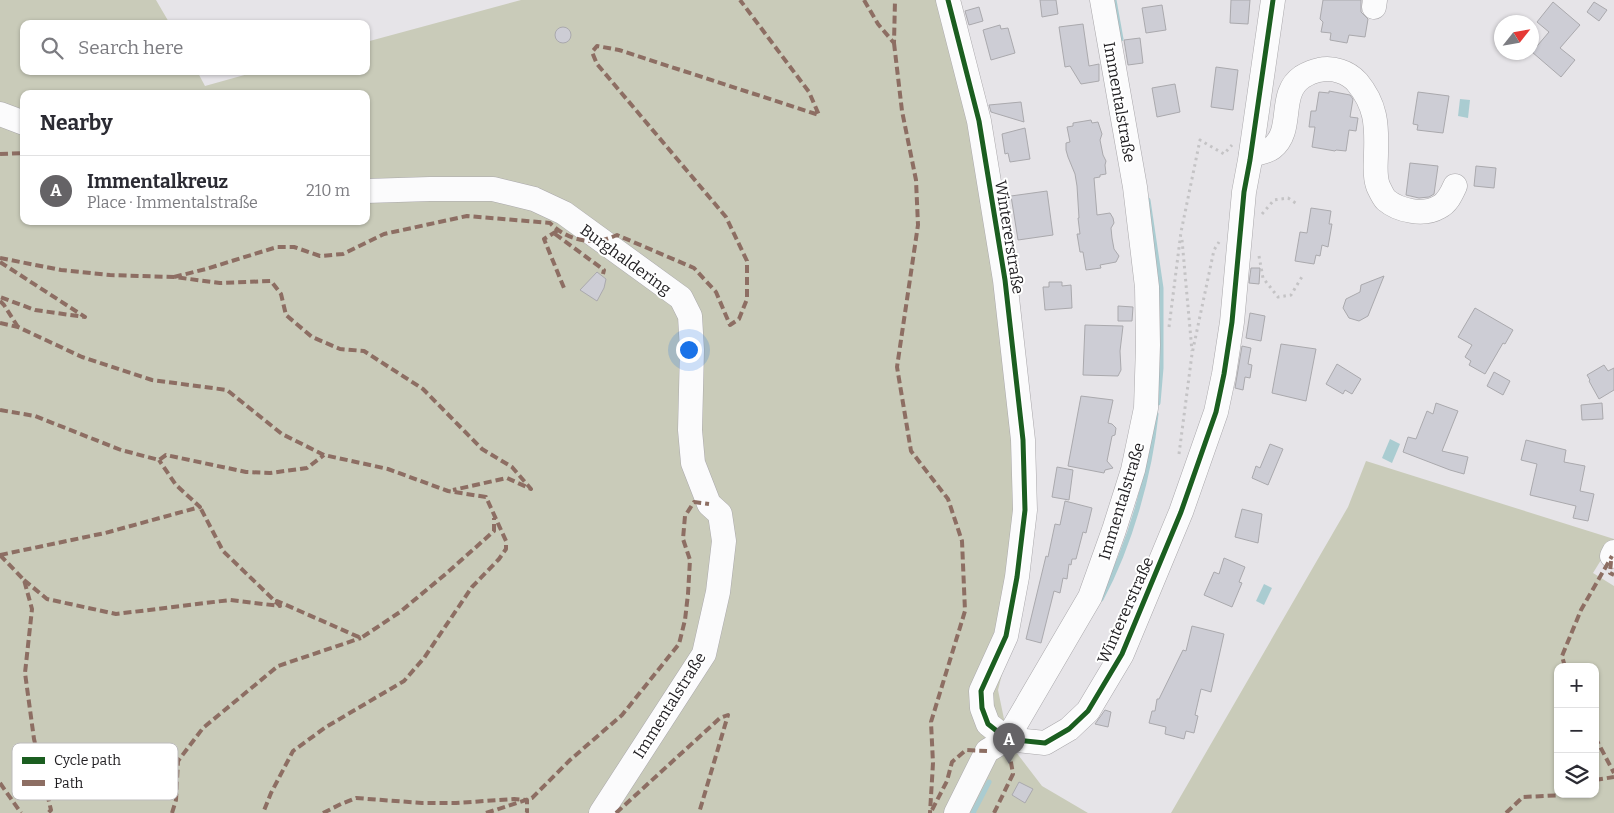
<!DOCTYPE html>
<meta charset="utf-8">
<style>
:root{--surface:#fff;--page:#f2f2f3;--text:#2b2b33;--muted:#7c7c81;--line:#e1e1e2;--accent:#656366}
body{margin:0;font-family:Bitter,serif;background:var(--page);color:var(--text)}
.controls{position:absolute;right:15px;bottom:15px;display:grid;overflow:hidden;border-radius:10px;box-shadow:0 1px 4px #0004}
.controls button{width:45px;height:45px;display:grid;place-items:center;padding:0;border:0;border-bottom:1px solid var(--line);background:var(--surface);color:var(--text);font:25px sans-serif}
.compass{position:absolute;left:1494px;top:15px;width:45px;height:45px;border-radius:50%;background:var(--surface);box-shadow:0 1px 4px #0004;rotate:59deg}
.you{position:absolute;left:688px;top:349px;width:18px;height:18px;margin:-12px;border:4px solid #fff;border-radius:50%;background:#1a73e8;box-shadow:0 0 0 8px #1a73e833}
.badge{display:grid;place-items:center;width:32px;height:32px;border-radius:50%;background:var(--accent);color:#fff;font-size:16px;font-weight:700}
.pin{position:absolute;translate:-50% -41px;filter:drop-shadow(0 1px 2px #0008)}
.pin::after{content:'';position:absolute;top:26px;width:18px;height:15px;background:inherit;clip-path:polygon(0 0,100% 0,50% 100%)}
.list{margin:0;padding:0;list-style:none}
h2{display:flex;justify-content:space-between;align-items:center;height:65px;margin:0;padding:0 20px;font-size:21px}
h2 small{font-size:16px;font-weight:400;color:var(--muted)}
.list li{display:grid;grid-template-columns:32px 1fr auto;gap:15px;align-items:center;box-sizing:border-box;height:70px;padding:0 20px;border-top:1px solid var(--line)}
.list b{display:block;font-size:19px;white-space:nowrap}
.list p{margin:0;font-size:16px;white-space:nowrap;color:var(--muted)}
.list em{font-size:16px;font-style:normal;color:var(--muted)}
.icon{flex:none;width:28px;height:28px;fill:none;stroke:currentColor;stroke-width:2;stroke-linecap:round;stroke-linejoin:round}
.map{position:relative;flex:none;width:1614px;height:813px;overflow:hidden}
.search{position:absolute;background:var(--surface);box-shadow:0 1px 4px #0004;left:20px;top:20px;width:350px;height:55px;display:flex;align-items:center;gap:12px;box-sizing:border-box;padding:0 18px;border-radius:10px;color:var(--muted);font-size:19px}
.panel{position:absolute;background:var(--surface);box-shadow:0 1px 4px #0004;left:20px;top:90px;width:350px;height:135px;border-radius:10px}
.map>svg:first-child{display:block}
.forest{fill:#c9cbb9;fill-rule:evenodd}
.water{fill:#aaccd1}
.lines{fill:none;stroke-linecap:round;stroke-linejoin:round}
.stream{stroke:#aaccd1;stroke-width:5}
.building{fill:#cdcdd5;stroke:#aaa9ad}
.minor-casing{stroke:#aaa8ab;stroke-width:25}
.path{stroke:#c4c3c5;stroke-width:3;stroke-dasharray:2.5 4;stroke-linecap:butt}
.minor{stroke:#fbfbfc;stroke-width:24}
.quiet{stroke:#8d6e63;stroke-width:4;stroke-dasharray:8 4;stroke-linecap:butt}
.cycleway-casing{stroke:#fff;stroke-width:8}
.cycleway{stroke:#1b5e20;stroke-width:5}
.labels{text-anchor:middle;stroke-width:4;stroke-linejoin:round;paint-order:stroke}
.street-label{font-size:16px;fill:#1f1d20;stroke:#fff}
.key{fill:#fff;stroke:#bcbbbc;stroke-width:1}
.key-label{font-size:14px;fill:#1f1d20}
</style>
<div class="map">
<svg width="1614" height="813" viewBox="0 0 1614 813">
<rect width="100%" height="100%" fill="#e6e4e8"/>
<g class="forest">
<path d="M 0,0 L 156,0 L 170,24 L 24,24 L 24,71 L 197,71 L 205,86 L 259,71 L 366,71 L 366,42 L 521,0 L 949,0 L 981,122 L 1026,578 L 998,690 L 1009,743 L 1042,786 L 1088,813 L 0,813 ZM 24,94 L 366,94 L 366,221 L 24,221 Z"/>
<path d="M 1366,461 L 1614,539 L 1593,573 L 1614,586 L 1614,813 L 1171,813 L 1348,507 ZM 1558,667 L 1595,667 L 1595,794 L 1558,794 Z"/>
</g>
<g class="water">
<path d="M 1460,99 L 1470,100 L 1468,118 L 1458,116 Z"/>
<path d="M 1390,439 L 1400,444 L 1392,463 L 1382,458 Z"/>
<path d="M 1264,584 L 1272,588 L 1264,605 L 1256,601 Z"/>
</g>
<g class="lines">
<g class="stream">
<path d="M 1114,0 L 1121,39"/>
<path d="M 1148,200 L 1161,288 L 1161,368 L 1158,403"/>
<path d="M 1101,599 C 1130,545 1150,474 1156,414"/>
<path d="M 973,813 L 989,782"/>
</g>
</g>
<g class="building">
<path d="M 1040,0 L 1056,0 L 1058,14 L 1042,17 Z"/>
<path d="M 1231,0 L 1250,0 L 1248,24 L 1230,23 Z"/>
<path d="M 1323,0 L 1361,0 L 1361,12 L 1368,19 L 1365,37 L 1349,35 L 1347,43 L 1330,40 L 1331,33 L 1321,32 L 1323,22 L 1320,19 Z"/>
<path d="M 1553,2 L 1580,25 L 1560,48 L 1575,60 L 1561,77 L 1532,52 L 1549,32 L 1537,22 Z"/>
<path d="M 1594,2 L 1607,10 L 1599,21 L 1587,12 Z"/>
<path d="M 1162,5 L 1166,30 L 1146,33 L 1142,8 Z"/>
<path d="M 979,7 L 983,21 L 969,25 L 965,11 Z"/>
<path d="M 1083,24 L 1089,66 L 1099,64 L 1099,81 L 1081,84 L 1070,66 L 1065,67 L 1059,27 Z"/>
<path d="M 1000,25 L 1001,29 L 1008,28 L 1015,53 L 991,60 L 983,30 Z"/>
<circle cx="563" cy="35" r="8"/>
<path d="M 1140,38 L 1143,63 L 1128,65 L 1124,40 Z"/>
<path d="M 1216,67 L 1238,70 L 1233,110 L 1211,107 Z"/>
<path d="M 1175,84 L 1180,112 L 1157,117 L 1152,88 Z"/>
<path d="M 1329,91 L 1350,95 L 1353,99 L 1350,117 L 1358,118 L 1356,131 L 1349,130 L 1346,151 L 1336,150 L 1335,151 L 1312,147 L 1315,127 L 1309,127 L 1311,111 L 1316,111 L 1319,92 L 1329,93 Z"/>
<path d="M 1418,92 L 1449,96 L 1443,133 L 1417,130 L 1418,125 L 1413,124 Z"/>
<path d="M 1021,102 L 1024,122 L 991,112 L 989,105 Z"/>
<path d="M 1091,120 L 1092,123 L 1098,122 L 1102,134 L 1100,140 L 1103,155 L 1106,161 L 1105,165 L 1106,174 L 1100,175 L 1100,177 L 1094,178 L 1097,215 L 1110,213 L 1113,218 L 1114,223 L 1111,228 L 1112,238 L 1114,249 L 1119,256 L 1116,262 L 1100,265 L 1101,268 L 1086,270 L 1083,252 L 1080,252 L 1077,234 L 1080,234 L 1078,218 L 1079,218 L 1077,186 L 1075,174 L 1068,157 L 1066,150 L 1066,143 L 1070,142 L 1067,127 L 1073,126 L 1073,123 Z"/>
<path d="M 1025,128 L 1030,159 L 1010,162 L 1008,153 L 1005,154 L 1002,134 Z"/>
<path d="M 1410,163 L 1438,166 L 1434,194 L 1429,197 L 1419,198 L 1406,195 Z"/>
<path d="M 1476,166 L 1496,168 L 1494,188 L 1474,186 Z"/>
<path d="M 1047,191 L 1053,235 L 1018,240 L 1011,196 Z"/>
<path d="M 1311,208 L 1331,211 L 1329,224 L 1332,224 L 1328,247 L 1322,245 L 1320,256 L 1316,255 L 1314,264 L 1295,261 L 1300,232 L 1307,233 Z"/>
<path d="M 1251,268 L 1260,268 L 1259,284 L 1249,283 Z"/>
<path d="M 597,272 L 606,279 L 604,288 L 597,301 L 580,290 Z"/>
<path d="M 1384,276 L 1368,316 L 1359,321 L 1349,318 L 1343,308 L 1346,299 L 1360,292 L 1361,285 Z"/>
<path d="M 1049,282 L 1062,282 L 1062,286 L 1071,285 L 1072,308 L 1045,310 L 1043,287 L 1049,287 Z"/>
<path d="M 1118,306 L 1133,307 L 1132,321 L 1118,321 Z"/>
<path d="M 1475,308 L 1513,330 L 1505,344 L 1503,343 L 1485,374 L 1469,365 L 1471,361 L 1465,357 L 1472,345 L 1458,337 Z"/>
<path d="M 1250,313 L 1265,316 L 1261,341 L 1246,338 Z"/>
<path d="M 1085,325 L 1123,326 L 1120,351 L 1121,370 L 1118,376 L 1083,375 Z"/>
<path d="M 1281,344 L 1316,349 L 1306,401 L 1272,393 Z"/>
<path d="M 1242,346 L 1251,348 L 1248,364 L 1252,365 L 1250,378 L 1245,377 L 1243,390 L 1235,388 Z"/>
<path d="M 1337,364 L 1361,379 L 1352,394 L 1345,390 L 1343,394 L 1326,384 Z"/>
<path d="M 1604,365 L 1608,371 L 1614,368 L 1614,390 L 1599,399 L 1589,381 L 1590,380 L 1587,375 Z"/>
<path d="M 1494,372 L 1510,381 L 1503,395 L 1487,386 Z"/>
<path d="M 1081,396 L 1113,400 L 1108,423 L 1112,424 L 1116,428 L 1115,435 L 1112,436 L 1107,461 L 1113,468 L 1105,470 L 1104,473 L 1068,466 Z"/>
<path d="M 1436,403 L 1458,411 L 1442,451 L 1468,457 L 1464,474 L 1450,470 L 1403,452 L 1408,437 L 1416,439 L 1427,411 L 1433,414 Z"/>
<path d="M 1602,403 L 1603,419 L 1582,420 L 1581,405 Z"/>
<path d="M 1526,440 L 1566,450 L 1564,462 L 1585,466 L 1580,491 L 1594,494 L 1588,521 L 1573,518 L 1576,506 L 1530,495 L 1537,464 L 1521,460 Z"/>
<path d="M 1270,444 L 1283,449 L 1268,485 L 1252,478 L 1256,466 L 1260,468 Z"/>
<path d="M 1057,467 L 1073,470 L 1069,500 L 1052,497 Z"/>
<path d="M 1065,501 L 1092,508 L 1086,533 L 1083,532 L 1076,559 L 1072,559 L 1071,565 L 1069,564 L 1067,579 L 1063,578 L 1060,593 L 1054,591 L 1041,643 L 1026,639 L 1046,556 L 1048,557 L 1055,524 L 1060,525 Z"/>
<path d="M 1242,509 L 1262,514 L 1258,543 L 1235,537 Z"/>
<path d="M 1224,558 L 1245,567 L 1239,582 L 1242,583 L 1232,607 L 1204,595 L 1214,572 L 1219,574 Z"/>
<path d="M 1192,626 L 1224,634 L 1211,692 L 1201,689 L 1195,715 L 1198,716 L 1194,733 L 1186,731 L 1184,739 L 1165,734 L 1166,727 L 1149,723 L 1152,711 L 1155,711 L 1157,699 L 1159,699 L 1183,650 L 1186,651 Z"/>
<path d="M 1105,710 L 1111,712 L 1108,727 L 1095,724 Z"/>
<path d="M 1019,782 L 1033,789 L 1025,803 L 1012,795 Z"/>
</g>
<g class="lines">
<defs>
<g id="minor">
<path d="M 948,0 L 979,121 L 1005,280 L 1023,440 L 1025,510 L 1017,577 L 1006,636 L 981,691 L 982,708 L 988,724 L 1007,739 L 1045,743 L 1069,729 L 1088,711 L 1122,654 L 1181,512 L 1216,412 L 1224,374 L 1232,322 L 1244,192 L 1250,160 L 1273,0"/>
<path d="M 1374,7 L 1375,0"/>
<path d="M 0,114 L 24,123"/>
<path d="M 1251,155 C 1257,153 1267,152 1272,148 C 1295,130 1277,94 1302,77 C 1307,74 1313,71 1319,70 C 1333,67 1348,72 1357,82 C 1376,105 1377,124 1376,153 C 1376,164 1374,175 1378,186 C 1380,190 1383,197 1386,200 C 1399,211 1424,216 1439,207 C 1447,203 1451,195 1455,186"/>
<path d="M 366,191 L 430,189 L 493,189 L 534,199 L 564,213 L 681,298 L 690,316 L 692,350 L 690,430 L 693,463 L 709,504 L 720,514 L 724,541 L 718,592 L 704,654 L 601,813"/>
<path d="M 1612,556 L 1614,552"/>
<path d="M 956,813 L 987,751 L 1007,739 L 1090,597 L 1114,530 L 1133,470 L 1146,408 L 1148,345 L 1147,287 L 1135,187 L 1102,0"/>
</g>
</defs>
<use href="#minor" class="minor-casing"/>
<g class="path">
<path d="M 1262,214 L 1274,200 L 1288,198 L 1297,204"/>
<path d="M 1182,240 L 1192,351"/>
<path d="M 1259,256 L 1263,278 L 1278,297 L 1291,295 L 1303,275"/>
<path d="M 1169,327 L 1181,232 L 1200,140 L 1224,154 L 1232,145"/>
<path d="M 1179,454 L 1192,354 L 1214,250 L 1219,242"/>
</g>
<use href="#minor" class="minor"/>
<g class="quiet">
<path d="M 864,0 L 878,24 L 894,43 L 895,0"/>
<path d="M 894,43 L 902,111 L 916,180 L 918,225 L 897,367 L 911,451 L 948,499 L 962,541 L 965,611 L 931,722 L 933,763 L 930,813"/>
<path d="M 0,154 L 24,153"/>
<path d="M 557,231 L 544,239 L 564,288"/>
<path d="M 555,234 L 604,270 L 603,274"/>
<path d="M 0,258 L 61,270 L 110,275 L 174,277 L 220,283 L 271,281 L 281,294 L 286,315 L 312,337 L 340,349 L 364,351 L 423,389 L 482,449 L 512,467 L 531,489 L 507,478 L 453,490"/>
<path d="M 0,262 L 85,317 L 35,310 L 0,297"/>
<path d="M 174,277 L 206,269 L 277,247 L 294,247 L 320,256 L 343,254 L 384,234 L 467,216 L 550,223 C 562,236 584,244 602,240 C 607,239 612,237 617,235 L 694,268 L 716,292 L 730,325 L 739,319 L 747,299 L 747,261 L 726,217 L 597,64 L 592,52 L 597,46 L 619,50 L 819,115 L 809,92 L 740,0"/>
<path d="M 0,301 L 4,305 L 18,327"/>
<path d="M 0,323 L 18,327 L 82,357 L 152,380 L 227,390 L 282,434 L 324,455 L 388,469 L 448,491 L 486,497 L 506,541 L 506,549 L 499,559 L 472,587 L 424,658 L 404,681 L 326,727 L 293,751 L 271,793 L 263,813"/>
<path d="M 0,410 L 35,416 L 121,450 L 159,460 L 166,455 L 246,472 L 270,473 L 307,468 L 324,455"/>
<path d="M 0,555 L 24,580 L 32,609 L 25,673 L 34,739 L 51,810 L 48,813"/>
<path d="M 0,555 L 105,533 L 200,507 L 176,485 L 159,460"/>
<path d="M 1611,561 L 1610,573 L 1614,575"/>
<path d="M 24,580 L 47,599 L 116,614 L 230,600 L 280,606 L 223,551 L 200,507"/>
<path d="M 278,603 L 277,601 L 361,638 L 400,612 L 448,572 L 494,531 L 494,518"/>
<path d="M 1565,667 L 1562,656 L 1581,610 L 1612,556"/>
<path d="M 1595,737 L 1614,773"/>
<path d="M 1595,780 L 1614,777"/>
<path d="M 0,783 L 21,813"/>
<path d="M 932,810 L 947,781 L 952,762 L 966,750 L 987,751"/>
<path d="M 172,813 L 176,800 L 178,761 L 203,728 L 278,666 L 361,638"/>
<path d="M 323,813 L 341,804 L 356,798 L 422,803 L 456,803 L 514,799 L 527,800 L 527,812 L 526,813"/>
<path d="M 486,813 L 532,798 L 570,760 L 622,715 L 679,644 L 685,620 L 688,594 L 690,560 L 683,539 L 685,516 L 694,502 L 709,504"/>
<path d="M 616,813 L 720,718 L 728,715 L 699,813"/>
<path d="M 994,813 L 1013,774 L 1007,739"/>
<path d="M 1506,813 L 1523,797 L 1584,794"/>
</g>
<defs>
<path id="cycleway" d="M 948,0 L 979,121 L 1005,280 L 1023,440 L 1025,510 L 1017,577 L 1006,636 L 981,691 L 982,708 L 988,724 L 1007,739 L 1045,743 L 1069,729 L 1088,711 L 1122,654 L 1181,512 L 1216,412 L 1224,374 L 1232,322 L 1244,192 L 1250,160 L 1273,0"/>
</defs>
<use href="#cycleway" class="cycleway-casing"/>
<use href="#cycleway" class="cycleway"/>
</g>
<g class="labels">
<g class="street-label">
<text transform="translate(1120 102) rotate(80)" y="6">Immentalstraße</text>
<text transform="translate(1010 237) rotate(81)" y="6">Wintererstraße</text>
<text transform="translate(626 259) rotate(36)" y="6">Burghaldering</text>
<text transform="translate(1121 501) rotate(-73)" y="6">Immentalstraße</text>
<text transform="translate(1125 610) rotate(-66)" y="6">Wintererstraße</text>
<text transform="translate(669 705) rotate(-58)" y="6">Immentalstraße</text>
</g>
</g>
<rect x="12" y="743" width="166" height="57" rx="8" class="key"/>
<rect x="22" y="757" width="23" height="7" fill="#1b5e20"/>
<rect x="22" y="780" width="23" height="6" fill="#8d6e63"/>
<g class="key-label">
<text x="54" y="765">Cycle path</text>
<text x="54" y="788">Path</text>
</g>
</svg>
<div class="controls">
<button>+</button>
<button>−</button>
<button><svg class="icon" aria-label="layers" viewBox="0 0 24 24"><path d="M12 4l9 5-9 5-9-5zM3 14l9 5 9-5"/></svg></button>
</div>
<svg class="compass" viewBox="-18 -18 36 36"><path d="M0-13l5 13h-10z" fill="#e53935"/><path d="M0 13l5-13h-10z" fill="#7c7c81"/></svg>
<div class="you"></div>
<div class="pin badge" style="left:1009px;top:764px">A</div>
<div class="search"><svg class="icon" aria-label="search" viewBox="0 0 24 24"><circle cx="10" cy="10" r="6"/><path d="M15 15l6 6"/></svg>Search here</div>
<section class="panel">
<h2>Nearby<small></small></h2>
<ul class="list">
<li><span class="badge">A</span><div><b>Immentalkreuz</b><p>Place · Immentalstraße</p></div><em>210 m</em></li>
</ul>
</section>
</div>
